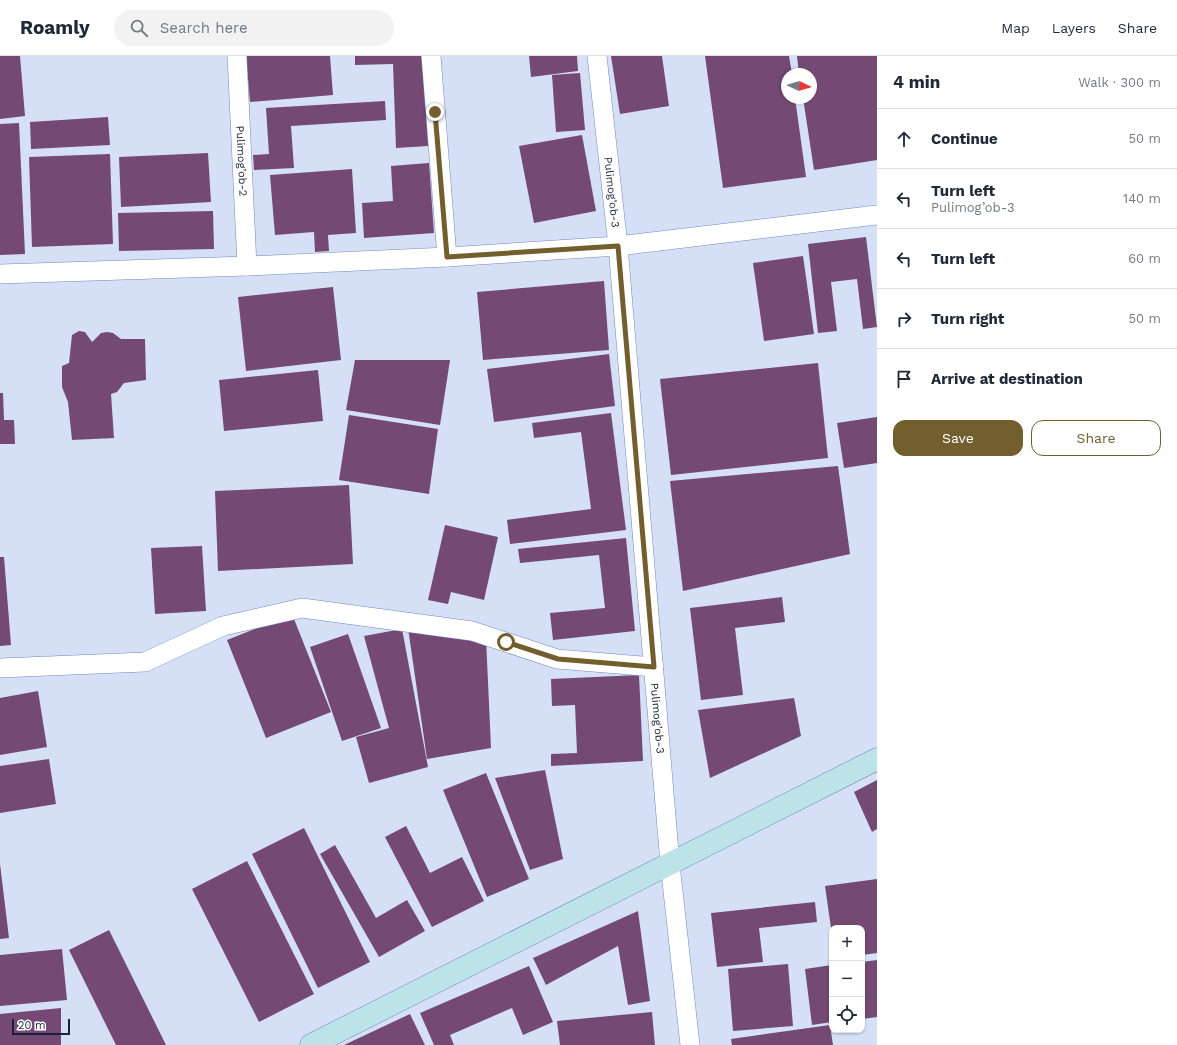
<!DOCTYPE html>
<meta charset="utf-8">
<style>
:root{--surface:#fff;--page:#f2f2f3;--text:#1f2937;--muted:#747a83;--line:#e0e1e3;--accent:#735e2d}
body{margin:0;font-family:"Work Sans",sans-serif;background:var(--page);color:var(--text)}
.controls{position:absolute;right:12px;bottom:12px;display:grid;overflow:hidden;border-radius:8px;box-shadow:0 1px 3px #0004}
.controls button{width:36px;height:36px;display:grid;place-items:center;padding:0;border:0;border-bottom:1px solid var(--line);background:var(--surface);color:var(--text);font:20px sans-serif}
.compass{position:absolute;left:781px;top:12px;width:36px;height:36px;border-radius:50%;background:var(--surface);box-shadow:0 1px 3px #0004;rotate:94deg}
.scale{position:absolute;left:12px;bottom:10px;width:58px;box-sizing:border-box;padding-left:4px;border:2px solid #192137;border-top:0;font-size:11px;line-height:14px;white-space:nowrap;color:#192137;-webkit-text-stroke:3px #fff;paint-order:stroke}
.stop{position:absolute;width:12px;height:12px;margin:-9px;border:3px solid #735e2d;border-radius:50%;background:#fff}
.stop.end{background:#735e2d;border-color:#fff;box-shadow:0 1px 4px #0008}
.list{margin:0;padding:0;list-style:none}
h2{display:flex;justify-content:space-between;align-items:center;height:52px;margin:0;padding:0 16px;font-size:17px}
h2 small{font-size:13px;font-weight:400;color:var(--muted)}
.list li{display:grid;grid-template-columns:26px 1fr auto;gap:12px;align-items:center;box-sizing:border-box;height:60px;padding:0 16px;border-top:1px solid var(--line)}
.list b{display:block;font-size:15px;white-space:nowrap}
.list p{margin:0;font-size:13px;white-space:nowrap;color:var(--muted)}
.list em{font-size:13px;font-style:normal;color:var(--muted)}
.actions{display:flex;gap:8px;padding:12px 16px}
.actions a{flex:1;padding:9px 0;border:1px solid var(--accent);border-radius:12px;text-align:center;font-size:14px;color:var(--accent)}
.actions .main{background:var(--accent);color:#fff}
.icon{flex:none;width:22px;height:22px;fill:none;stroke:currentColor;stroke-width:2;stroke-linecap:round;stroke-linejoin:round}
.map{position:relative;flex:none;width:877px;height:989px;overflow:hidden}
header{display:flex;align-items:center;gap:24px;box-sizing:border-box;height:56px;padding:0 20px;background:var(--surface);border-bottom:1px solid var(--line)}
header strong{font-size:19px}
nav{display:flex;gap:22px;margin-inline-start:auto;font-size:14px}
.search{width:280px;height:36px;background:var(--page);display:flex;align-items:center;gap:10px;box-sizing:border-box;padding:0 14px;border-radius:22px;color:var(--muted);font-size:15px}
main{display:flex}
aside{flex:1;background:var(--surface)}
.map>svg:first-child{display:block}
.building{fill:#744974}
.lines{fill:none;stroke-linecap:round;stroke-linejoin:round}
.street-casing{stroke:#7188be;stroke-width:20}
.secondary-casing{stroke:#7188be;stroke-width:23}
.street{stroke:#fff;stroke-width:19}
.secondary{stroke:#bce3e7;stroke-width:22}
.route{stroke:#735e2d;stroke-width:5}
.labels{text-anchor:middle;stroke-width:4;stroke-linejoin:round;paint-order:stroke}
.street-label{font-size:11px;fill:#192137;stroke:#fff}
</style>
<header>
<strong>Roamly</strong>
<div class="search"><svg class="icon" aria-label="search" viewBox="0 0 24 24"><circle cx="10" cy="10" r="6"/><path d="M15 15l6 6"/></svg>Search here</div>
<nav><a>Map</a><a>Layers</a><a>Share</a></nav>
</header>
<main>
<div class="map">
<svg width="877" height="989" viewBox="0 0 877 989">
<rect width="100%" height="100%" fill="#d5e0f7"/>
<g class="building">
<path d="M 0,0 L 20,0 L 25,60 L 0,63 Z"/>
<path d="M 246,0 L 330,0 L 333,39 L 250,46 Z"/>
<path d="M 355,0 L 425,0 L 428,90 L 396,92 L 393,8 L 355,9 Z"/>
<path d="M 529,0 L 577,0 L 578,15 L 531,21 Z"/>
<path d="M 611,0 L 662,0 L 669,50 L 620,58 Z"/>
<path d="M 705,0 L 789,0 L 792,18 L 787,18 L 787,42 L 795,42 L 806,121 L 723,132 Z"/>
<path d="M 797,0 L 877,0 L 877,104 L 814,114 L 803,42 L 811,42 L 811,18 L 799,18 Z"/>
<path d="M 580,17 L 585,74 L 556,76 L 552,19 Z"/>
<path d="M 385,45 L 386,64 L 291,70 L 294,112 L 254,114 L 253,99 L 269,98 L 266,52 Z"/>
<path d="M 108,61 L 110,89 L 31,93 L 30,66 Z"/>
<path d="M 19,67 L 25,198 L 0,199 L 0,68 Z"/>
<path d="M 582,79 L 596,155 L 534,167 L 519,90 Z"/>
<path d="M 208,97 L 211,146 L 121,151 L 119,101 Z"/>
<path d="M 110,98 L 113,188 L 32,191 L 29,101 Z"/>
<path d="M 429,107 L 434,177 L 364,182 L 362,147 L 393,145 L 391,110 Z"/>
<path d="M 352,113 L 356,177 L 328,179 L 329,195 L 315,196 L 314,176 L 275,179 L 270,119 Z"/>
<path d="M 213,155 L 214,193 L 119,195 L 118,157 Z"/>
<path d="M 866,181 L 877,271 L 863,273 L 857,223 L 831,226 L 837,275 L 818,277 L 808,188 Z"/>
<path d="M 803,200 L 814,278 L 764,285 L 753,207 Z"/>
<path d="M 604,225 L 609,294 L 483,304 L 477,236 Z"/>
<path d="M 333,231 L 341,304 L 246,315 L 238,241 Z"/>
<path d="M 79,275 L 85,276 L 92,286 L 101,277 L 107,276 L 113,277 L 121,283 L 145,283 L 146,324 L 124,327 L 117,336 L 111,338 L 114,382 L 72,384 L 68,346 L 62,331 L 62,310 L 69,307 L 72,279 Z"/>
<path d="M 609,298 L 615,350 L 494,366 L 487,313 Z"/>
<path d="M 355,304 L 450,304 L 440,369 L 346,354 Z"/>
<path d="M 818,307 L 828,402 L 671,419 L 660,323 Z"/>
<path d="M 318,314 L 323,365 L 224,375 L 219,324 Z"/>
<path d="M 0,337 L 3,337 L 4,364 L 14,364 L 15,388 L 0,388 Z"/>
<path d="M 611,357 L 626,474 L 510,488 L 507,464 L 591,453 L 581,376 L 534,382 L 532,367 Z"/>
<path d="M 349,359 L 438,373 L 429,438 L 339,424 Z"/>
<path d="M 877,361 L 877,407 L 844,412 L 837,367 Z"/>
<path d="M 838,410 L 850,498 L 683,535 L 670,425 Z"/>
<path d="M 349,429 L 353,508 L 218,515 L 215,435 Z"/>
<path d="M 445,469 L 498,481 L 484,544 L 451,536 L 448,548 L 428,544 Z"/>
<path d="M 626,482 L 635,575 L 553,584 L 550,557 L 605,552 L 599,499 L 520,507 L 518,493 Z"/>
<path d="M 202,490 L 206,555 L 155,558 L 151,492 Z"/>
<path d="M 0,501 L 4,501 L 11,589 L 0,590 Z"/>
<path d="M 782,541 L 785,566 L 735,572 L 743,639 L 701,644 L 690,552 Z"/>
<path d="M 292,558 L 331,656 L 266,682 L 227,584 Z"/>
<path d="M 408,572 L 486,582 L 491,692 L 427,703 Z"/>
<path d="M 402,573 L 428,711 L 369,727 L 356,681 L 389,672 L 364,580 Z"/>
<path d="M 348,578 L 381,672 L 342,685 L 310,591 Z"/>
<path d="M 639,619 L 643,705 L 551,710 L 551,698 L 577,697 L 575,649 L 552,650 L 551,623 Z"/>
<path d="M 38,635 L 47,691 L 0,699 L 0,642 Z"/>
<path d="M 794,642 L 801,680 L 710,722 L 698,654 Z"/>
<path d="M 49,703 L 56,748 L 0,757 L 0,710 Z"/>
<path d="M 545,714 L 563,803 L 530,814 L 495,722 Z"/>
<path d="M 486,717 L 529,823 L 487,841 L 443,734 Z"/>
<path d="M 877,724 L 877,773 L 872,776 L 854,736 Z"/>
<path d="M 406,770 L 430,817 L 462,801 L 484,845 L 432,871 L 385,781 Z"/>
<path d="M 304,772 L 370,906 L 318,932 L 252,798 Z"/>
<path d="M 335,789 L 376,862 L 407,844 L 425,875 L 379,901 L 320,798 Z"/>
<path d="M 247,805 L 314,938 L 259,966 L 192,833 Z"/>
<path d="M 0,808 L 9,882 L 0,883 Z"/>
<path d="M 877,823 L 877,897 L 862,899 L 862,872 L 831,872 L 825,830 Z"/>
<path d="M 815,846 L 817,866 L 759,872 L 763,906 L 717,911 L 711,857 Z"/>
<path d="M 638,855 L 650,945 L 628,949 L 618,890 L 546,929 L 533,902 Z"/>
<path d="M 109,874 L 166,989 L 116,989 L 69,894 Z"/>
<path d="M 62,893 L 67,944 L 0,950 L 0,899 Z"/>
<path d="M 877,904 L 877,961 L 862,963 L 862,906 Z"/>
<path d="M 788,908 L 793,970 L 733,975 L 728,913 Z"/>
<path d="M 832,909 L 832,966 L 812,969 L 805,913 Z"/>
<path d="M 529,910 L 553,966 L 523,979 L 512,952 L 450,979 L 454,989 L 434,989 L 420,957 Z"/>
<path d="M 61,952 L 61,989 L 0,989 L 0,958 Z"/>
<path d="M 652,956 L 655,989 L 560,989 L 557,965 Z"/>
<path d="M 410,958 L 425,989 L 344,989 Z"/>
<path d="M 830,969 L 833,989 L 732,989 L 731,983 Z"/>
</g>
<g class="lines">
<defs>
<g id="street">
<path id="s1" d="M 237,0 L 247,210"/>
<path d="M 431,0 L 447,201"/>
<path id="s2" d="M 597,0 L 618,190 L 670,808 L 690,989"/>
<path d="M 0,218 L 247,210 L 447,201 L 618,190 L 877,159"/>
<path d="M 0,612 L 145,606 L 223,570 L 302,552 L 472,575 L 557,603 L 654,611"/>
</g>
<path id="secondary" d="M 311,989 L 877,703"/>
</defs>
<use href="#street" class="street-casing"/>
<use href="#secondary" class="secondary-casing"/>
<use href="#street" class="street"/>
<use href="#secondary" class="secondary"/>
</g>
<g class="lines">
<path class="route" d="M 435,56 L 447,201 L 618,190 L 654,611 L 558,603 L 506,586"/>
</g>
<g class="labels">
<g class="street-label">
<text dy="4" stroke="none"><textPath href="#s1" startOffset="105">Pulimog’ob-2</textPath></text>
<text dy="4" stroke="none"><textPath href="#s2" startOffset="137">Pulimog’ob-3</textPath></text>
<text dy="4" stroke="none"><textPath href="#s2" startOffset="665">Pulimog’ob-3</textPath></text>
</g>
</g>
</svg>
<div class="controls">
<button>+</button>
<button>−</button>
<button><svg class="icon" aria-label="locate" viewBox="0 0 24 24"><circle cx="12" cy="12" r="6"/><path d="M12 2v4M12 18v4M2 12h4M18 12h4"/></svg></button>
</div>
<svg class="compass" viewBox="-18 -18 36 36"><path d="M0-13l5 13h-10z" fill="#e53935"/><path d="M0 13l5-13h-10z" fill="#747a83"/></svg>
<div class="scale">20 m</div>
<div class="stop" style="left:506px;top:586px"></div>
<div class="stop end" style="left:435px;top:56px"></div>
</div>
<aside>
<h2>4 min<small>Walk · 300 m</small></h2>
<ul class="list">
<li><svg class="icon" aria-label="ahead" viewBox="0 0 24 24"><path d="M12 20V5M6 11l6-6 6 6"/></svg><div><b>Continue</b></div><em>50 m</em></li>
<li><svg class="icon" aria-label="left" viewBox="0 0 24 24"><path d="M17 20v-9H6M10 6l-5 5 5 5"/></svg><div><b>Turn left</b><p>Pulimog’ob-3</p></div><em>140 m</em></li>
<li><svg class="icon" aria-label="left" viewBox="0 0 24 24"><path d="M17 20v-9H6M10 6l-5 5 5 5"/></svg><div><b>Turn left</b></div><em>60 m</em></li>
<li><svg class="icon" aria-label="right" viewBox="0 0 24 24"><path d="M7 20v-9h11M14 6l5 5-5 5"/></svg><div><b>Turn right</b></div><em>50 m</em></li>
<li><svg class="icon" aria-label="arrive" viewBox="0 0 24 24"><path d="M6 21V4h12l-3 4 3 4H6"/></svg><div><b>Arrive at destination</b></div></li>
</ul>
<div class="actions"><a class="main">Save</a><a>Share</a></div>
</aside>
</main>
